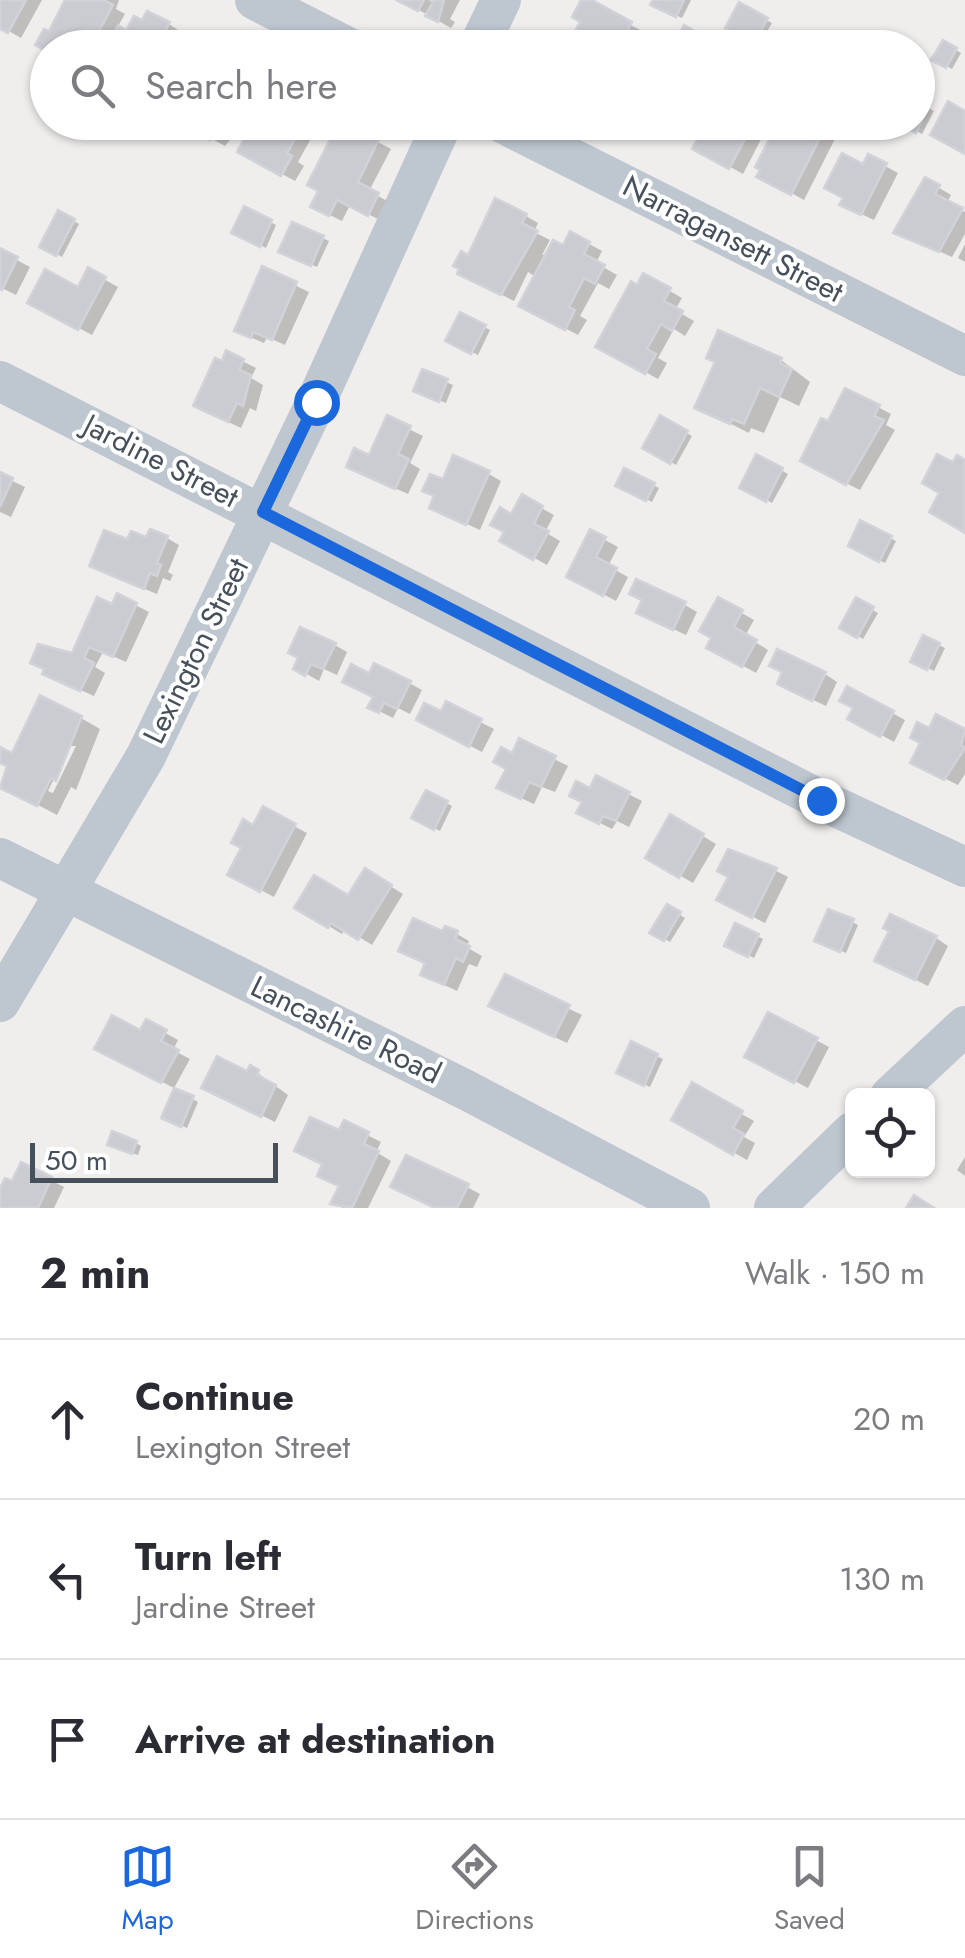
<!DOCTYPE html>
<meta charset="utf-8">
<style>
:root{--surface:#fff;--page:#f7f7f7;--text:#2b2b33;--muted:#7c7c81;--line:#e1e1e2;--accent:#1b68dd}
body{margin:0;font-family:Jost,sans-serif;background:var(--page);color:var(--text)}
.controls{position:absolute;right:30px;bottom:30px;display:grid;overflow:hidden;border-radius:15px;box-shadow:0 2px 8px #0004}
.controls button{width:90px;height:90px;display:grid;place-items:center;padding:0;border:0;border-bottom:2px solid var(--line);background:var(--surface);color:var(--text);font:50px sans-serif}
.scale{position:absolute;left:30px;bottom:25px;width:248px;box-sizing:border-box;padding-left:10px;border:5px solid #46505b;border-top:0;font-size:28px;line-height:35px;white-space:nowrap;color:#46505b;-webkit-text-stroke:8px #fff;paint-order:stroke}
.stop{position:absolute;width:30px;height:30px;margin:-22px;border:8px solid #1b68dd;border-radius:50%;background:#fff}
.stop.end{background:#1b68dd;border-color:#fff;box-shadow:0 2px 10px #0008}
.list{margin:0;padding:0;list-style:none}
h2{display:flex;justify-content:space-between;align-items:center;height:130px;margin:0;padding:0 40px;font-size:42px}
h2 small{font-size:32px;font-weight:400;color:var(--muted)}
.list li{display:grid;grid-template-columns:65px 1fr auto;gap:30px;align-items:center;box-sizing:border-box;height:160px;padding:0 40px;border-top:2px solid var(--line)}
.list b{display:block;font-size:38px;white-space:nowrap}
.list p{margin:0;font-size:32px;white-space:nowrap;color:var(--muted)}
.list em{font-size:32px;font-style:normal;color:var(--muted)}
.icon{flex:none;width:55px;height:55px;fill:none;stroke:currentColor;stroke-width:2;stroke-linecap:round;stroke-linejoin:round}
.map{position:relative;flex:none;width:965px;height:1208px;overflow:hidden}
.search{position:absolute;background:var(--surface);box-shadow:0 2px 8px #0004;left:30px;right:30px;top:30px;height:110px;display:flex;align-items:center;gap:25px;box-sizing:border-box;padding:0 35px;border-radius:55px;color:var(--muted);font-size:38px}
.sheet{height:610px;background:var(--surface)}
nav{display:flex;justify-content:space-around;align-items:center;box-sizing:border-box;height:140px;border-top:2px solid var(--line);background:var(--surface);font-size:28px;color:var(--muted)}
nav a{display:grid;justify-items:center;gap:5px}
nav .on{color:var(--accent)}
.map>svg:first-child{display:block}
.shadow{fill:#0003;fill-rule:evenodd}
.building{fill:#caccd2;stroke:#d1d3d9;stroke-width:2.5}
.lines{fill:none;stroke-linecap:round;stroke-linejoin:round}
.minor{stroke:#bec7d0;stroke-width:40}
.route{stroke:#1b68dd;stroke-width:12}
.labels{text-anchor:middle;stroke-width:8;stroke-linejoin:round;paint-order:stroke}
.street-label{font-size:30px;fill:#46505b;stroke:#fff}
</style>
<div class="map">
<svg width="965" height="1208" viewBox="0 0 965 1208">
<rect width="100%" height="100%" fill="#f0eded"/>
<g class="shadow">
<path d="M 0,0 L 42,0 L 21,38 L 0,26 Z"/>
<path d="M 68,0 L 119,0 L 116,9 L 125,14 L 117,28 L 127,33 L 169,24 L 181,32 L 176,42 L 184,46 L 120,48 L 111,39 L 106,48 L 48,48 Z"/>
<path d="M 401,0 L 460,0 L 450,19 L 455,22 L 451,28 Z"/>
<path d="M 584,0 L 644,32 L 635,48 L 569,48 L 584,21 Z"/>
<path d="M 655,0 L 691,0 L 682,18 L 653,4 Z"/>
<path d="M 740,6 L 772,23 L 760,44 L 729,27 Z"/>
<path d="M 685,29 L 713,48 L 649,48 L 676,46 Z"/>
<path d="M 944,43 L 961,53 L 952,69 L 935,59 Z"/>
<path d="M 918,102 L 934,111 L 922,134 L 900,122 L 918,122 Z"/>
<path d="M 182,122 L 233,122 L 230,127 L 237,131 L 225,146 Z"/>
<path d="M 256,122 L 320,122 L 298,162 L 304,166 L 295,181 L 240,151 Z"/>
<path d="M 341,122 L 364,123 L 377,131 L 372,139 L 391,149 L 369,191 L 391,203 L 382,221 L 350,205 L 342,221 L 326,213 Z"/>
<path d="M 644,122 L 683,122 L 671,136 Z"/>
<path d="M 709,122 L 770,122 L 743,174 L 696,148 Z"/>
<path d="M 781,122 L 833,122 L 841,127 L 804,200 L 760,176 Z"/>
<path d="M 869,157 L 898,173 L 874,220 L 855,211 Z"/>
<path d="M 926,180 L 951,195 L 947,203 L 965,212 L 965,234 L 952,257 L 896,232 Z"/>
<path d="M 245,209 L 276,225 L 266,248 L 234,232 Z"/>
<path d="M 59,213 L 79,224 L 62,257 L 42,246 Z"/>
<path d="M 526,216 L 538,223 L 534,232 L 550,240 L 542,255 L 564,249 L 571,234 L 602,251 L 596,263 L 617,275 L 609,289 L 598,283 L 580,316 L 587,320 L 578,335 L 534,312 L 536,277 L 528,272 L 514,301 L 473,280 L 469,258 Z"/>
<path d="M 293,225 L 329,241 L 317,267 L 287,254 Z"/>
<path d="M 965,244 L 965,262 L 958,258 Z"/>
<path d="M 0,251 L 30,267 L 16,295 L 0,287 Z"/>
<path d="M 263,270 L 309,292 L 285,345 L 267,337 L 264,343 L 250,337 Z"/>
<path d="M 89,271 L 118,287 L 92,335 L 30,302 L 79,290 Z"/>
<path d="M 644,276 L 682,298 L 675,310 L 694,321 L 685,336 L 674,329 L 658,358 L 667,363 L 658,379 L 598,346 Z"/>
<path d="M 461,315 L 490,330 L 478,355 L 449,340 Z"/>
<path d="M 228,354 L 256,368 L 251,378 L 263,385 L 256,411 L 250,408 L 241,428 L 209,413 Z"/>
<path d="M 781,360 L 810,382 L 799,406 L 780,397 L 764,433 L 751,428 L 749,433 L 697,407 Z"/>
<path d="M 424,372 L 453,385 L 446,403 L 422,393 Z"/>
<path d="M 878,407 L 891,414 L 886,425 L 895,430 L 860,490 L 815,468 L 829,424 Z"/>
<path d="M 388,419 L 423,436 L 410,463 L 420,469 L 408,494 L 362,474 Z"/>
<path d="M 661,419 L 692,436 L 676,465 L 645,447 Z"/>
<path d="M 757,457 L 788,474 L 772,503 L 742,487 Z"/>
<path d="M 626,471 L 659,488 L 652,502 L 619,485 Z"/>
<path d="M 489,474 L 501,481 L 480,530 L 445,514 L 437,496 L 444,483 Z"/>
<path d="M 0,475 L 25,487 L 11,517 L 0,512 Z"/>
<path d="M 523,498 L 554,515 L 545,532 L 560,541 L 547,565 L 502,540 Z"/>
<path d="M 862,523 L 896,541 L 885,563 L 851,545 Z"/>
<path d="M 592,533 L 618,547 L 608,566 L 628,577 L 616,601 L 582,583 Z"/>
<path d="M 167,538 L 179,545 L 168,572 L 173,575 L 170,581 L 163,578 L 157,594 L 105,573 L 129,542 Z"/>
<path d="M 118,596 L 149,612 L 126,662 L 103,652 L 95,667 L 105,673 L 94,696 L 58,680 Z"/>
<path d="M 719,600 L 754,620 L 745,636 L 768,650 L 756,673 L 709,647 Z"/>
<path d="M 857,601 L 878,613 L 863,639 L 842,627 Z"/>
<path d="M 685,605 L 697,612 L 686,635 L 652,619 Z"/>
<path d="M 924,638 L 945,648 L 934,671 L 913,661 Z"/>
<path d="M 335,645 L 347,652 L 337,675 L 324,669 L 319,681 L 296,668 Z"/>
<path d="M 825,674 L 837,682 L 826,706 L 792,690 Z"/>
<path d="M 370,676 L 409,683 L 422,690 L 410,714 L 398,708 L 393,718 L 371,707 L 376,697 Z"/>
<path d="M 848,689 L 905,720 L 894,742 L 851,718 L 856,708 Z"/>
<path d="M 447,705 L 494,729 L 482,752 L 432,726 Z"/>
<path d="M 81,718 L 100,729 L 76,790 L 71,787 L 57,815 L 0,785 L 9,766 L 0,761 L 0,750 L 13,756 ZM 70,746 L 76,746 L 53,793 L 48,791 Z"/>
<path d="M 937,718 L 965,731 L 965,774 L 958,785 L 926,769 Z"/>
<path d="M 520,742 L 568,766 L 555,792 L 542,787 L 534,804 L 512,794 L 513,756 Z"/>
<path d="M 597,778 L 642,801 L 629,827 L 617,821 L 612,829 L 592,819 L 591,791 Z"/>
<path d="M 427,793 L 452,806 L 440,831 L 415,817 Z"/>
<path d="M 264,810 L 307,833 L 274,897 L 230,874 Z"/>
<path d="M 671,817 L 716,844 L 693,883 L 648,857 Z"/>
<path d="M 745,855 L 788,877 L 765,923 L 732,906 Z"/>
<path d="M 366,871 L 403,894 L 372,945 L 345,928 L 342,934 L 297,907 L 349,898 Z"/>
<path d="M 668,907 L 685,918 L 670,942 L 653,932 Z"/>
<path d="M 852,922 L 858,925 L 846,953 L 823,943 Z"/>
<path d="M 736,926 L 763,939 L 754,958 L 727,945 Z"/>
<path d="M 457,934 L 469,941 L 466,947 L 482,956 L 477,967 L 469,964 L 457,991 L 436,981 Z"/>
<path d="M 936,938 L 948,946 L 928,986 L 890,967 Z"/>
<path d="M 506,978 L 582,1015 L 567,1043 L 504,1013 Z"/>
<path d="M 769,1015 L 829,1047 L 808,1088 L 760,1063 Z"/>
<path d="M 147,1023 L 178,1040 L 173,1050 L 190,1059 L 174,1088 L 110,1055 L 141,1033 Z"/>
<path d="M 632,1045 L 663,1059 L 650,1087 L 619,1072 Z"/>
<path d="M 251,1068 L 288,1095 L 275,1122 L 217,1094 Z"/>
<path d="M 692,1086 L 754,1121 L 744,1137 L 755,1143 L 747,1160 L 674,1119 Z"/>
<path d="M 193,1099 L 198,1102 L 187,1128 L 169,1120 Z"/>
<path d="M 345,1124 L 381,1142 L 376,1152 L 391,1161 L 368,1208 L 343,1208 L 333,1203 L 342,1186 L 340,1134 Z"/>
<path d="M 136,1143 L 141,1146 L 138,1155 L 116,1147 Z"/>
<path d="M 965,1157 L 965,1176 L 957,1170 Z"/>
<path d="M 22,1166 L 64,1187 L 54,1208 L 2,1208 L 0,1194 L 13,1184 Z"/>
<path d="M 467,1187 L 480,1194 L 473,1208 L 438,1208 L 406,1193 Z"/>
</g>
<g class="building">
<path d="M 0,0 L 26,0 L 8,33 L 0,29 Z"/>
<path d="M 65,0 L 104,0 L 113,5 L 90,48 L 48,48 L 48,52 L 35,45 L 44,29 L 49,31 Z"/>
<path d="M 396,0 L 424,0 L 418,11 Z"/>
<path d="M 429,0 L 444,0 L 438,22 L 425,16 L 433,2 Z"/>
<path d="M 581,0 L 592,0 L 632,22 L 618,48 L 566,48 L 580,22 L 572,17 Z"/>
<path d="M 653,0 L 684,0 L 676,17 L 650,5 Z"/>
<path d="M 739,2 L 768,18 L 754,43 L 725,28 Z"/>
<path d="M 147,11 L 170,22 L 164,33 L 172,37 L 167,48 L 117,48 L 110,41 L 118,25 L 126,30 L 134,16 L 142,20 Z"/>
<path d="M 684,25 L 703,36 L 697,48 L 646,48 L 654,32 L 675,43 Z"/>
<path d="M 943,40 L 957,48 L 946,68 L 931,60 Z"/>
<path d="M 918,99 L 930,105 L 916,133 L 895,122 L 918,122 Z"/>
<path d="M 948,101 L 965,111 L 965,154 L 930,135 Z"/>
<path d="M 178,122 L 226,122 L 218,138 L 212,136 L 210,140 Z"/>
<path d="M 253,122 L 304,122 L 287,153 L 292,156 L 281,176 L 237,152 Z"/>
<path d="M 339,122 L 365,122 L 361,130 L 379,139 L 358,182 L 379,193 L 368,216 L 337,200 L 329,216 L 310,207 L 318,191 L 307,185 Z"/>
<path d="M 706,122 L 754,122 L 729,169 L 692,149 Z"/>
<path d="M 778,122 L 828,122 L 791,195 L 756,177 L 760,170 L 755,167 Z"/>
<path d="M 842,153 L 863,164 L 868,154 L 887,163 L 861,215 L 839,205 L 843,198 L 824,188 Z"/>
<path d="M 925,177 L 940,185 L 935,194 L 963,208 L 939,252 L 893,233 Z"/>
<path d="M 495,198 L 527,214 L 522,223 L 538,231 L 501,295 L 457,274 L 459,269 L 453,266 L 461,251 L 468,255 Z"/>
<path d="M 244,206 L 272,220 L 260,247 L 231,233 Z"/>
<path d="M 58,210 L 75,219 L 56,256 L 39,247 Z"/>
<path d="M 292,222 L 324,236 L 311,266 L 278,252 Z"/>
<path d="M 570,231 L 590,242 L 584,254 L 605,265 L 595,284 L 584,278 L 569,307 L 575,310 L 565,330 L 518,306 L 553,240 L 563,245 Z"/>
<path d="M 0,248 L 18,257 L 2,290 L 0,289 Z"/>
<path d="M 262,266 L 297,282 L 272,340 L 253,332 L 251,338 L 234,331 Z"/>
<path d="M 88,267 L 106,277 L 78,330 L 27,303 L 45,269 L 78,287 Z"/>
<path d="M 643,273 L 671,288 L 664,301 L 683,311 L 672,331 L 661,324 L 647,349 L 656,354 L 645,374 L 595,347 L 631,281 L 637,285 Z"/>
<path d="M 460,312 L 486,325 L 471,354 L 445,341 Z"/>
<path d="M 718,330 L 782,358 L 780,363 L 792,369 L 779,397 L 760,388 L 744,424 L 732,419 L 730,424 L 694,408 L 715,362 L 706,358 Z"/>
<path d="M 226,350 L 244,359 L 239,370 L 251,375 L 243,406 L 237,403 L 228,422 L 193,406 L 215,358 L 222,361 Z"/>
<path d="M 422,369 L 448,379 L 439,402 L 413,391 Z"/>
<path d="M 845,388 L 880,405 L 874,416 L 884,420 L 846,485 L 800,461 L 821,418 L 828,421 Z"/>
<path d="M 387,415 L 411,426 L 398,454 L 409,459 L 395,489 L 346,467 L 354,448 L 369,455 Z"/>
<path d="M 660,415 L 688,431 L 670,464 L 642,448 Z"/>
<path d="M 756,454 L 783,468 L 766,502 L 739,488 Z"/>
<path d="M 937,454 L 953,462 L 957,455 L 965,460 L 965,533 L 929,512 L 939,493 L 922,483 Z"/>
<path d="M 453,455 L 490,471 L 466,525 L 429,508 L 434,496 L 422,491 L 430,474 L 443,479 Z"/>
<path d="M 624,468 L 655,483 L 646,501 L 615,486 Z"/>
<path d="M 0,472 L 13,478 L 0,507 Z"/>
<path d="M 522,494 L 543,506 L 534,524 L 549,531 L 533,560 L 499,541 L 504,532 L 490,525 L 500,507 L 511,514 Z"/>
<path d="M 860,520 L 892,536 L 879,562 L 848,546 Z"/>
<path d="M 150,529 L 168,536 L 157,563 L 161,565 L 157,576 L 150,573 L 144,589 L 89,566 L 104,530 L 127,539 L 131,531 L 146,537 Z"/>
<path d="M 590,529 L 606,537 L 596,557 L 617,568 L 603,596 L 566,577 Z"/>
<path d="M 636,579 L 686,602 L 673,630 L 636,613 L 642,600 L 629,594 Z"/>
<path d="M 117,593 L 137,603 L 113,657 L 89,647 L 84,658 L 94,663 L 80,691 L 42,674 L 44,669 L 30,663 L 38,644 L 72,653 L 97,597 L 112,604 Z"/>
<path d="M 718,597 L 743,610 L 734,627 L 757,640 L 742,667 L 706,648 L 711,638 L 699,631 Z"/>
<path d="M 856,597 L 874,607 L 857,638 L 839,628 Z"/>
<path d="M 300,627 L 336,643 L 323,669 L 311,664 L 305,676 L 293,669 L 298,658 L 288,653 Z"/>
<path d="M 923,635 L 940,643 L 927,670 L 910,662 Z"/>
<path d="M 777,649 L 826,672 L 812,701 L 777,684 L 782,672 L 769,666 Z"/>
<path d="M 374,663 L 411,681 L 397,709 L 384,703 L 379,713 L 367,708 L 373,697 L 342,682 L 351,664 L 369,673 Z"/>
<path d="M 847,686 L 894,711 L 880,737 L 847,719 L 853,708 L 839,701 Z"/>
<path d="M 40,695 L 82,716 L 56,781 L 51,778 L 37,806 L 0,788 L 7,766 L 0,763 L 0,747 L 12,753 Z"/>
<path d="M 446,701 L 482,719 L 469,747 L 416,720 L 424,703 L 441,711 Z"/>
<path d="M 936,714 L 965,729 L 961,745 L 965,748 L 944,780 L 910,763 L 920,743 L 910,738 L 917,722 L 929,728 Z"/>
<path d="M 519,738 L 556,756 L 541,787 L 529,782 L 521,799 L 496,788 L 506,769 L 493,762 L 501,747 L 512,753 Z"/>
<path d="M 596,775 L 630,792 L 616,821 L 603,816 L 599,824 L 576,813 L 582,802 L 569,796 L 576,781 L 590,788 Z"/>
<path d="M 426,790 L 448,801 L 434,830 L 411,818 Z"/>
<path d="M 263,806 L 296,824 L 260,892 L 227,875 L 241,848 L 231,843 L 243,819 L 253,825 Z"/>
<path d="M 670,814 L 704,834 L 679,878 L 645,858 Z"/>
<path d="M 728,849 L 777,868 L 752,918 L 716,900 L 728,877 L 717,871 Z"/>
<path d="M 365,868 L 392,885 L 358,940 L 331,923 L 328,928 L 294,908 L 314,875 L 348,895 Z"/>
<path d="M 667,904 L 681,912 L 664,941 L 649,933 Z"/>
<path d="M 828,909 L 854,919 L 840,952 L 814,941 Z"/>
<path d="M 890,914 L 937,936 L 915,980 L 874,961 L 889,931 L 883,928 Z"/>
<path d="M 413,918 L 442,931 L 445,926 L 458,931 L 455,939 L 470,946 L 463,962 L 456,958 L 444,985 L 420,975 L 425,963 L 398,951 Z"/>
<path d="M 735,923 L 759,934 L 748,957 L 724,946 Z"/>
<path d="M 505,974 L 570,1005 L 554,1037 L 488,1006 Z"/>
<path d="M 768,1012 L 818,1038 L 794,1083 L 744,1057 Z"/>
<path d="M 112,1015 L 140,1030 L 146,1019 L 167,1030 L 161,1041 L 179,1050 L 161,1083 L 94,1049 Z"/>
<path d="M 631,1041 L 658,1054 L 644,1086 L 616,1073 Z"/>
<path d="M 217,1056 L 247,1071 L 250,1065 L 259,1070 L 257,1075 L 276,1085 L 261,1117 L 201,1088 Z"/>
<path d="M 692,1082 L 743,1111 L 733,1128 L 744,1134 L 733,1155 L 671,1120 Z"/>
<path d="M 174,1088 L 194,1096 L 181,1127 L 161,1118 Z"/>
<path d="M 310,1117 L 339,1130 L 344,1120 L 369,1132 L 364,1144 L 379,1151 L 352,1208 L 330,1204 L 339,1186 L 317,1176 L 322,1164 L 294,1151 Z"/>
<path d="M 112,1131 L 137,1141 L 132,1154 L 107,1145 Z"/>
<path d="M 406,1155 L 469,1184 L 457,1208 L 435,1208 L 390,1187 Z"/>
<path d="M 21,1162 L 52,1177 L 38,1208 L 0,1208 L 0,1188 L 5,1178 L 12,1181 Z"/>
<path d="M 914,1195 L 934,1208 L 906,1208 Z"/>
</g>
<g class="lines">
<g class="minor">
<path d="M 255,0 L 350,48"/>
<path d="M 478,48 L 501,0"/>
<path d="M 500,122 L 965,356"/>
<path d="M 0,381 L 821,800 L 965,867"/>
<path d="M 0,858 L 468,1091 L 690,1208"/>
<path d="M 0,1002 L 146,756 L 316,402 L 443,122"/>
<path d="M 890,1096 L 965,1026"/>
<path d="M 774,1208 L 852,1132"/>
</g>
</g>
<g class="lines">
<path class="route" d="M 316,402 L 263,512 L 821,800"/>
</g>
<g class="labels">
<g class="street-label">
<text transform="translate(733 239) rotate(27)" y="10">Narragansett Street</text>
<text transform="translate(161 461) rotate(27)" y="10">Jardine Street</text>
<text transform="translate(196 651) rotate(-64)" y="10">Lexington Street</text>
<text transform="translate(346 1030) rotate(26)" y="10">Lancashire Road</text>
</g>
</g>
</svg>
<div class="controls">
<button><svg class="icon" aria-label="locate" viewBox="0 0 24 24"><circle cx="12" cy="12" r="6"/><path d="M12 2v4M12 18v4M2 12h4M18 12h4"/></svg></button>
</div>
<div class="scale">50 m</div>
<div class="stop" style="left:316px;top:402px"></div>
<div class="stop end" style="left:821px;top:800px"></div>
<div class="search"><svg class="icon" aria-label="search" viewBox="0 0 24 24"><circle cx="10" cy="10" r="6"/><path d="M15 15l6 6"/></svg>Search here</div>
</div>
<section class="sheet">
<h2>2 min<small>Walk · 150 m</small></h2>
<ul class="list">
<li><svg class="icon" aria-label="ahead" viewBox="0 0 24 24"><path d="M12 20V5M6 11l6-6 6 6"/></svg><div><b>Continue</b><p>Lexington Street</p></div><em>20 m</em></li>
<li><svg class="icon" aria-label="left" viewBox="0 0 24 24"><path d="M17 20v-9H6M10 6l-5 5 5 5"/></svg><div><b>Turn left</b><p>Jardine Street</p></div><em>130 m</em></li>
<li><svg class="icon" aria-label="arrive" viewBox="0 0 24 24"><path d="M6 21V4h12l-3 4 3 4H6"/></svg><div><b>Arrive at destination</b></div></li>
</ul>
</section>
<nav>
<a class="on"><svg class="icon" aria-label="map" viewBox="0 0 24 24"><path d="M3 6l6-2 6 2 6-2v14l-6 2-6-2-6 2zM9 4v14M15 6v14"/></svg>Map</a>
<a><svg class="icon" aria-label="directions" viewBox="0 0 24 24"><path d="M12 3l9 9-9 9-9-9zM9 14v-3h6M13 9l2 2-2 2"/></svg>Directions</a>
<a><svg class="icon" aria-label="saved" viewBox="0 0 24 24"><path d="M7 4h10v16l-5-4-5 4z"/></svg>Saved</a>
</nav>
